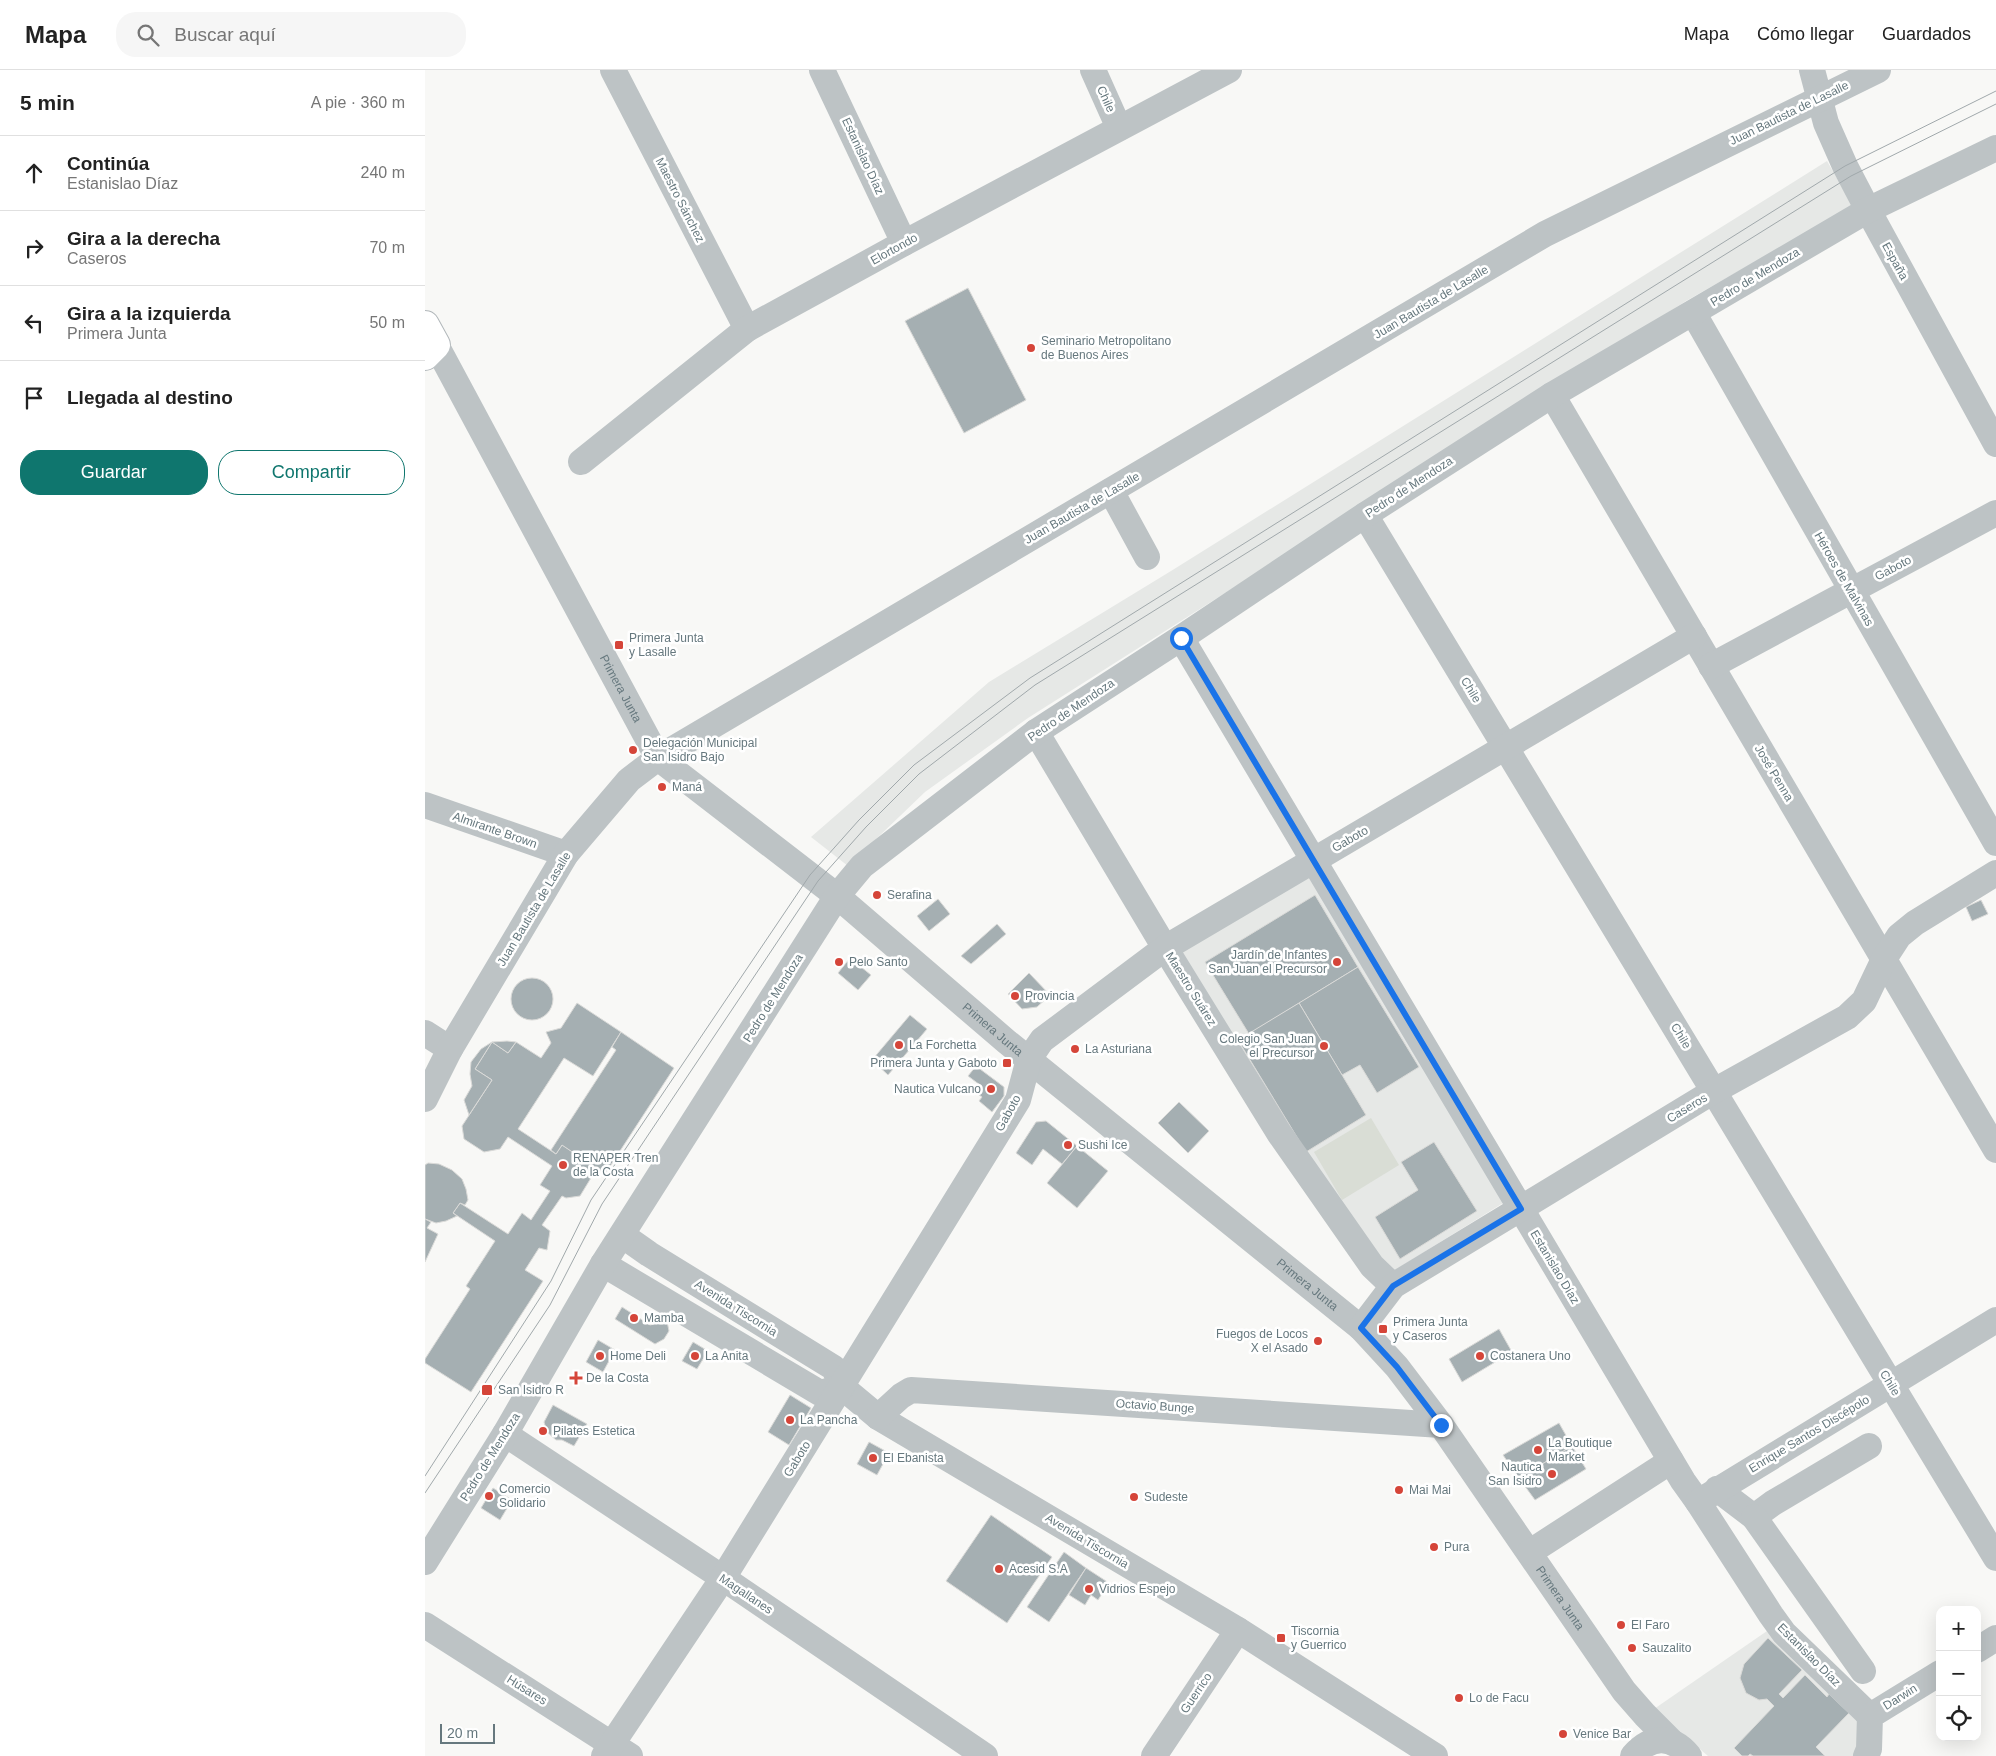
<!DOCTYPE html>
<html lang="es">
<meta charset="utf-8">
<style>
:root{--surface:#fff;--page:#f6f6f6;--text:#222;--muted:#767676;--line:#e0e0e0;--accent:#0f766e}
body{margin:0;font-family:Arial,sans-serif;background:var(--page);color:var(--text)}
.controls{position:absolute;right:15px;bottom:15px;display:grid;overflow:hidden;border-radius:10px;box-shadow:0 5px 20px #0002}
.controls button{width:45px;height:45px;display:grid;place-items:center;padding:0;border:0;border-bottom:1px solid var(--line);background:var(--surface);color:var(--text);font:25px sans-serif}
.scale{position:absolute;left:15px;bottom:12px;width:55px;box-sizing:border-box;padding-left:5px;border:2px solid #66787e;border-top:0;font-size:14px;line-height:18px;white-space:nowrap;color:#66787e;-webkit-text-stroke:4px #fff;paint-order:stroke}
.stop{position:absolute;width:15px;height:15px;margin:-11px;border:4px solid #1a73e8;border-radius:50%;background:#fff}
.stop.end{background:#1a73e8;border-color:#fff;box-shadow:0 1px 5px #0008}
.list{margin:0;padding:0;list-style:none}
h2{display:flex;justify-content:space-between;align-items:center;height:65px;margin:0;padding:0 20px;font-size:21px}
h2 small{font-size:16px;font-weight:400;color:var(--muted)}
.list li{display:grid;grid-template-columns:32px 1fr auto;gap:15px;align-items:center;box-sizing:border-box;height:75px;padding:0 20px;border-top:1px solid var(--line)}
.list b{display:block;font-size:19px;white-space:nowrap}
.list p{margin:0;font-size:16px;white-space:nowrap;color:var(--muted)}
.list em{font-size:16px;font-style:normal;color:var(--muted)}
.actions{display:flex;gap:10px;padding:15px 20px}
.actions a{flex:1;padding:11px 0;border:1px solid var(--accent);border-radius:20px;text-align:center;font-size:18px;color:var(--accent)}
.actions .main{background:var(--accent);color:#fff}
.icon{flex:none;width:28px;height:28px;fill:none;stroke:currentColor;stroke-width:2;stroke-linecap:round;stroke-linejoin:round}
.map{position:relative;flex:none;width:1571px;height:1686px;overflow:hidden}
header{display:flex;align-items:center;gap:30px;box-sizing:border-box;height:70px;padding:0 25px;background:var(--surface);border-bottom:1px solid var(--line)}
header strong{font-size:24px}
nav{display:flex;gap:28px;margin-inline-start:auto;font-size:18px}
.search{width:350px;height:45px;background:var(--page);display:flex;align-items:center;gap:12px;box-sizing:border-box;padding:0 18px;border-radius:20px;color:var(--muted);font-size:19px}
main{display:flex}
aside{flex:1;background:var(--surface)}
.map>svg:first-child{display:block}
.built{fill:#e6e8e6}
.green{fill:#d9ddd5}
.building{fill:#a5afb2;stroke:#dadad8}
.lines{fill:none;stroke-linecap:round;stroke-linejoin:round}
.major-casing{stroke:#b1b7ba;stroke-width:30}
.minor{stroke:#bdc3c5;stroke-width:26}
.major{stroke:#fff;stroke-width:28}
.tram{stroke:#a0a8ab;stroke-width:1}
.route{stroke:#1a73e8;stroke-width:6}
.poi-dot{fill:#d54539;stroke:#fff;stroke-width:2}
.labels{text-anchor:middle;stroke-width:5;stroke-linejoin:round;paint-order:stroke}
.street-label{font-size:12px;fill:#66787e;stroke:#fff}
.poi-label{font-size:12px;fill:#66787e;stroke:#fff;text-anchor:start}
</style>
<header>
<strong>Mapa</strong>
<div class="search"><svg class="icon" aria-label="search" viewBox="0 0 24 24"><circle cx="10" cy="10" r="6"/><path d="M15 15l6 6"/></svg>Buscar aquí</div>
<nav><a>Mapa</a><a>Cómo llegar</a><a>Guardados</a></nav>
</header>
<main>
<aside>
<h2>5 min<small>A pie · 360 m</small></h2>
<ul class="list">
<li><svg class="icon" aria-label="ahead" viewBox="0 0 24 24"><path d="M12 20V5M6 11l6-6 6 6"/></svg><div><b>Continúa</b><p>Estanislao Díaz</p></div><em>240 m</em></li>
<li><svg class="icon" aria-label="right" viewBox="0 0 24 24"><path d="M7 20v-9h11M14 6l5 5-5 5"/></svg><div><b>Gira a la derecha</b><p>Caseros</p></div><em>70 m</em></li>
<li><svg class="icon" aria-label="left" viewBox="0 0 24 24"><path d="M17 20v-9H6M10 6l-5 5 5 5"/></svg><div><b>Gira a la izquierda</b><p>Primera Junta</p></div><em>50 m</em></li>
<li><svg class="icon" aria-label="arrive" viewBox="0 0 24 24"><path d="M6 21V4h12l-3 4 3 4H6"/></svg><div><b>Llegada al destino</b></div></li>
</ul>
<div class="actions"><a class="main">Guardar</a><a>Compartir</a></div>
</aside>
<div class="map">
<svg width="1571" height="1686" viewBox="0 0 1571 1686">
<rect width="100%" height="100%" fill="#f8f8f6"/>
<g class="built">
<path d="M 1402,91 L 1428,136 L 1261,231 L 603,648 L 500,722 L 423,796 L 386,767 L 564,612 L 746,501 Z"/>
<path d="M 886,802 L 1083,1130 L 967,1202 L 866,1071 L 748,882 Z"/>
<path d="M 1342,1561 L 1441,1657 L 1434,1686 L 1283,1686 L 1229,1639 Z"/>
</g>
<path class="green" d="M 946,1048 L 974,1095 L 917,1130 L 889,1082 Z"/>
<g class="building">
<path d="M 543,218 L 601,330 L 539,363 L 480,251 Z"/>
<path d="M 890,825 L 933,897 L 824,964 L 780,892 Z"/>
<path d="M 513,829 L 525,844 L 504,861 L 492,846 Z"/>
<path d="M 1556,830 L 1563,844 L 1547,851 L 1541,837 Z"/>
<path d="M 572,854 L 581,864 L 546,894 L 536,886 Z"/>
<path d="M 425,888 L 446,905 L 433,920 L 413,903 Z"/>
<path d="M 933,897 L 994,997 L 952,1023 L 935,995 L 917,1005 L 874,933 Z"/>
<path d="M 604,903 L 625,925 L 612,937 L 597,939 L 583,924 Z"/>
<circle cx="107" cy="929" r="21"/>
<path d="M 152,933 L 196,962 L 168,1006 L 139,988 L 93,1059 L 131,1084 L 137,1075 L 172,1098 L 155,1126 L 141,1128 L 137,1126 L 117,1155 L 125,1161 L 122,1180 L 114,1178 L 100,1200 L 118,1211 L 46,1322 L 0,1293 L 0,1289 L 45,1219 L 41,1216 L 70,1171 L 28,1143 L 35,1133 L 83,1164 L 97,1143 L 106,1150 L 125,1121 L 115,1115 L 127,1096 L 83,1067 L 75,1079 L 59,1082 L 39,1069 L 37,1056 L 67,1010 L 50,999 L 67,972 L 83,983 L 91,972 L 116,988 L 126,973 L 121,962 L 136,958 Z"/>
<path d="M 874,933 L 941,1045 L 881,1082 L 813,970 Z"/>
<path d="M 485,945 L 502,959 L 463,1005 L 447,990 Z"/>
<path d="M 196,962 L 249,998 L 180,1104 L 137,1075 L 131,1084 L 126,1080 L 191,980 L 187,977 Z"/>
<path d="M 82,971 L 91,972 L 83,983 L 67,972 Z"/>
<path d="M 67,972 L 50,999 L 67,1010 L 44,1045 L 39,1030 L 47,1016 L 45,1004 L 46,992 L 56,979 Z"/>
<path d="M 551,996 L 579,1017 L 579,1026 L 567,1042 L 554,1031 L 557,1027 L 550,1022 L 555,1015 L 543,1006 Z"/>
<path d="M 754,1032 L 784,1061 L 763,1083 L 733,1053 Z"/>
<path d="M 621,1051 L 652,1076 L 637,1094 L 618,1079 L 607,1095 L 591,1083 L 611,1052 Z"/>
<path d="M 1009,1072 L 1052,1141 L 975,1189 L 950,1147 L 993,1120 L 976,1092 Z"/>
<path d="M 652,1076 L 683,1101 L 652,1138 L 622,1113 Z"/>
<path d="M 3,1093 L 14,1094 L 27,1100 L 37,1109 L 41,1119 L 43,1130 L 40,1135 L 35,1133 L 28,1143 L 32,1146 L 21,1151 L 11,1153 L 0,1149 L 0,1095 Z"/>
<path d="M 0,1149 L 6,1152 L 2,1158 L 13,1164 L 0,1192 Z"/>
<path d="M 197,1237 L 225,1255 L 242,1251 L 244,1261 L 239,1269 L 230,1274 L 190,1249 Z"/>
<path d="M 1074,1259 L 1087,1282 L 1037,1312 L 1024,1289 Z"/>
<path d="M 173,1270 L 190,1280 L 178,1302 L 161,1292 Z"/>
<path d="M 268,1272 L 283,1281 L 272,1299 L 257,1291 Z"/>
<path d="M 365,1325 L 386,1338 L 364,1375 L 343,1362 Z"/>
<path d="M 128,1335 L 162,1354 L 149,1376 L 137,1370 L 131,1370 L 122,1362 L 119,1352 Z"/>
<path d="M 1134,1353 L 1147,1376 L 1094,1408 L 1078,1385 Z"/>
<path d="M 444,1372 L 464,1383 L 452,1405 L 432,1394 Z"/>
<path d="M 1147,1376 L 1161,1399 L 1110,1430 L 1094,1408 Z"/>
<path d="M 68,1418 L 87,1430 L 75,1450 L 56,1438 Z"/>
<path d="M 566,1445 L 627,1487 L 582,1553 L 521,1511 Z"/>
<path d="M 639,1482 L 661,1498 L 624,1552 L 602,1537 Z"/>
<path d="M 661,1498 L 684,1513 L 673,1530 L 666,1525 L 660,1535 L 644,1525 Z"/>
<path d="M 1343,1568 L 1377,1600 L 1354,1624 L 1358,1628 L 1380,1605 L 1402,1627 L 1404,1624 L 1424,1643 L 1391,1677 L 1400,1686 L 1328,1686 L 1325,1684 L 1323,1686 L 1317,1686 L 1309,1678 L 1349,1636 L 1342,1629 L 1334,1630 L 1321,1623 L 1315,1608 L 1319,1594 Z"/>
</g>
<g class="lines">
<defs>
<path id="major" d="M 0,255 L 11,275 L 0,286"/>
</defs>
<use href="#major" class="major-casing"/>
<g class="minor">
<path d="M 188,0 L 322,259"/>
<path d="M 397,0 L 479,173"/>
<path d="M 668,0 L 694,58"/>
<path d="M 1387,0 L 1401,53 L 1420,96 L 1443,140 L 1571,374"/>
<path d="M 1269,244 L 1571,773"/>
<path id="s1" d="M 11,275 L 233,688 L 412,826 L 582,972 L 936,1258 L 972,1297 L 1016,1355 L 1199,1621 L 1220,1645 L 1247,1672"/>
<path d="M 1127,325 L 1571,1080"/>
<path d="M 156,392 L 322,259 L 479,173 L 804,0"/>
<path d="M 686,421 L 722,487"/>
<path d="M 940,445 L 1571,1488"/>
<path d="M 756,568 L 1258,1411 L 1273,1432 L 1346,1545 L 1359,1563 L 1445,1646"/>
<path d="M 1286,596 L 1571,443"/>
<path d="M 611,662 L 740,878 L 854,1063 L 947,1196 L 968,1216"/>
<path d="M 0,735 L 141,784"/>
<path d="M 0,963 L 25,979"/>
<path d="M 0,1029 L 25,979 L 141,784 L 204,710 L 233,688 L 1120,164 L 1453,0"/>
<path d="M 197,1165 L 224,1184 L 409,1298 L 417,1317 L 453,1347 L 813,1560 L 1010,1686"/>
<path d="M 178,1194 L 395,1323 L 417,1317"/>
<path d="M 936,1258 L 968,1216 L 1289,1021 L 1422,947 L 1439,931 L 1459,889 L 1474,866 L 1490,853 L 1571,803"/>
<path d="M 453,1347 L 476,1326 L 486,1320 L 1016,1355"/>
<path d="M 80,1364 L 298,1508 L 560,1686"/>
<path d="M 1292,1419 L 1329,1447 L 1348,1433 L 1444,1376"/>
<path d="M 1273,1432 L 1571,1250"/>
<path d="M 1329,1447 L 1438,1601"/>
<path d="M 1105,1482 L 1246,1391"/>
<path d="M 0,1492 L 80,1364 L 178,1194 L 412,826 L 437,796 L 611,662 L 756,568 L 940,445 L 1127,325 L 1443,140 L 1571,78"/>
<path d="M 0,1555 L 205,1686"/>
<path d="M 1552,1580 L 1571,1568"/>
<path d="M 179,1686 L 298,1508 L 593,1030 L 604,989 L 617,970 L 740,878 L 1269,566"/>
<path d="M 729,1686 L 813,1560"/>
<path d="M 1208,1686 C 1226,1665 1247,1665 1264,1686"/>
<path d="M 1441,1686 L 1444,1679 L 1445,1646 L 1515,1603"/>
</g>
<use href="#major" class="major"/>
<g class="tram">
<path d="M 0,1406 L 126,1211 L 166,1130 L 385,805 L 434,750 L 489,695 L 605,608 L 1420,96 L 1571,21"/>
<path d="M 0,1423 L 125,1235 L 177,1134 L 393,811 L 441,757 L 494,704 L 610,615 L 1426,106 L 1571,34"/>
</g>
</g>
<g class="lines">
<path class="route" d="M 756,568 L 1096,1139 L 968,1216 L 936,1258 L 972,1297 L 1016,1355"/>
</g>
<g class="poi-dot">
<circle cx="606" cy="278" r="5"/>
<rect x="189" y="570" width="10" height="10" rx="2.5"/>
<circle cx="208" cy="680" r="5"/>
<circle cx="237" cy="717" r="5"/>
<circle cx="452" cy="825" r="5"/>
<circle cx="414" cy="892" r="5"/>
<circle cx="912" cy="892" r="5"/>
<circle cx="590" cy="926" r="5"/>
<circle cx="474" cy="975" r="5"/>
<circle cx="899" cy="976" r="5"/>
<circle cx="650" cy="979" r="5"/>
<rect x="577" y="988" width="10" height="10" rx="2.5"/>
<circle cx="566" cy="1019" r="5"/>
<circle cx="643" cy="1075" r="5"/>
<circle cx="138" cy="1095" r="5"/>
<circle cx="209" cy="1248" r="5"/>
<rect x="953" y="1254" width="10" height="10" rx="2.5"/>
<circle cx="893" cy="1271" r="5"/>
<circle cx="175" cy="1286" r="5"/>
<circle cx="270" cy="1286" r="5"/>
<circle cx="1055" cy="1286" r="5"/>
<path d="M148.5 1300.5h5v5h5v5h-5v5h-5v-5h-5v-5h5z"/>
<rect x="56" y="1314" width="12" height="12" rx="2.5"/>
<circle cx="365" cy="1350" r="5"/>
<circle cx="118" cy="1361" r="5"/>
<circle cx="1113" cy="1380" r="5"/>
<circle cx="448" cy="1388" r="5"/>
<circle cx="1127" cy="1404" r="5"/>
<circle cx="974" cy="1420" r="5"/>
<circle cx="64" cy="1426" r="5"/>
<circle cx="709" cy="1427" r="5"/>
<circle cx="1009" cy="1477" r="5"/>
<circle cx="574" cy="1499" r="5"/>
<circle cx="664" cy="1519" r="5"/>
<circle cx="1196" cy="1555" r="5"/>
<rect x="851" y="1563" width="10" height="10" rx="2.5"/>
<circle cx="1207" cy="1578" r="5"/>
<circle cx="1034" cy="1628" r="5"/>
<circle cx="1138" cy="1664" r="5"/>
</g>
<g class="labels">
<g class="street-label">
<text transform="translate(681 29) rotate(66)" y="4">Chile</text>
<text transform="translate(1364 43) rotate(-26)" y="4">Juan Bautista de Lasalle</text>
<text transform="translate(438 86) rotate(65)" y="4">Estanislao Díaz</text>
<text transform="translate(255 130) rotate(63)" y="4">Maestro Sánchez</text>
<text transform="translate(469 179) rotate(-29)" y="4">Elortondo</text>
<text transform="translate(1470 191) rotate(61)" y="4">España</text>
<text transform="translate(1330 207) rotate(-31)" y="4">Pedro de Mendoza</text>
<text transform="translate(1006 232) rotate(-31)" y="4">Juan Bautista de Lasalle</text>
<text transform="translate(984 417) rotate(-33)" y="4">Pedro de Mendoza</text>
<text transform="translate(657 438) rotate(-30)" y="4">Juan Bautista de Lasalle</text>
<text transform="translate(1468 498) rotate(-28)" y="4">Gaboto</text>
<text transform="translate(1419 509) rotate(60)" y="4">Héroes de Malvinas</text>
<text dy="4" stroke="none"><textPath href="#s1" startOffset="390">Primera Junta</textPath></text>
<text transform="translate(1046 620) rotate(59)" y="4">Chile</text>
<text transform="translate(646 640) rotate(-34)" y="4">Pedro de Mendoza</text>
<text transform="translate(1349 703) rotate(59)" y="4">José Penna</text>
<text transform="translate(70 760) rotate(19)" y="4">Almirante Brown</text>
<text transform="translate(925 769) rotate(-30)" y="4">Gaboto</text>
<text transform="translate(109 839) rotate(-59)" y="4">Juan Bautista de Lasalle</text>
<text transform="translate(766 919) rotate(58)" y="4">Maestro Suárez</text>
<text transform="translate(348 928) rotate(-58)" y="4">Pedro de Mendoza</text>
<text dy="4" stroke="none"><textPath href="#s1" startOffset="900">Primera Junta</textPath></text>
<text transform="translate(1256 966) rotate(59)" y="4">Chile</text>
<text transform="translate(1262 1038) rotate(-31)" y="4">Caseros</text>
<text transform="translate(583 1043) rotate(-61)" y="4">Gaboto</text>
<text transform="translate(1130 1197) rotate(59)" y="4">Estanislao Díaz</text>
<text dy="4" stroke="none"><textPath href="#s1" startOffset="1305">Primera Junta</textPath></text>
<text transform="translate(311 1238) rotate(32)" y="4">Avenida Tiscornia</text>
<text transform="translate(1465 1313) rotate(59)" y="4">Chile</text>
<text transform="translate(730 1336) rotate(4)" y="4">Octavio Bunge</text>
<text transform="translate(1384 1364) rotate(-31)" y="4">Enrique Santos Discépolo</text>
<text transform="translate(65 1387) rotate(-58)" y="4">Pedro de Mendoza</text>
<text transform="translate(372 1389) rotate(-58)" y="4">Gaboto</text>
<text transform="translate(662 1471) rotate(31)" y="4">Avenida Tiscornia</text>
<text transform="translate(321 1524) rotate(34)" y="4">Magallanes</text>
<text dy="4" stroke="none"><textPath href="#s1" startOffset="1710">Primera Junta</textPath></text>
<text transform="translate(1384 1585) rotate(45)" y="4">Estanislao Díaz</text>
<text transform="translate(102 1620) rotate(32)" y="4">Húsares</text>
<text transform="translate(771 1623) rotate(-56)" y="4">Guerrico</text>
<text transform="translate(1475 1627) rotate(-32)" y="4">Darwin</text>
</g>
<g class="poi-label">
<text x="616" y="275">Seminario Metropolitano<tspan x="616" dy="14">de Buenos Aires</tspan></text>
<text x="204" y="572">Primera Junta<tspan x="204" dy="14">y Lasalle</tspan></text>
<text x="218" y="677">Delegación Municipal<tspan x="218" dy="14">San Isidro Bajo</tspan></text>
<text x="247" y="721">Maná</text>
<text x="462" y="829">Serafina</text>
<text x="902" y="889" text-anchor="end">Jardín de Infantes<tspan x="902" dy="14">San Juan el Precursor</tspan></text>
<text x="424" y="896">Pelo Santo</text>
<text x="600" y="930">Provincia</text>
<text x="889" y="973" text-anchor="end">Colegio San Juan<tspan x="889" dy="14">el Precursor</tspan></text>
<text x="484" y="979">La Forchetta</text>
<text x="660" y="983">La Asturiana</text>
<text x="572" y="997" text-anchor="end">Primera Junta y Gaboto</text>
<text x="556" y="1023" text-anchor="end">Nautica Vulcano</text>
<text x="653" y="1079">Sushi Ice</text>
<text x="148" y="1092">RENAPER Tren<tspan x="148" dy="14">de la Costa</tspan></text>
<text x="219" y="1252">Mamba</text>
<text x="968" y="1256">Primera Junta<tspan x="968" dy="14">y Caseros</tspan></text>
<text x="883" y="1268" text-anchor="end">Fuegos de Locos<tspan x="883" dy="14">X el Asado</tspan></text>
<text x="185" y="1290">Home Deli</text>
<text x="280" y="1290">La Anita</text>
<text x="1065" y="1290">Costanera Uno</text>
<text x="161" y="1312">De la Costa</text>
<text x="73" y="1324">San Isidro R</text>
<text x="375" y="1354">La Pancha</text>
<text x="128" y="1365">Pilates Estetica</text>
<text x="1123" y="1377">La Boutique<tspan x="1123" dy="14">Market</tspan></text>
<text x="458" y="1392">El Ebanista</text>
<text x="1117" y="1401" text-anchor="end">Nautica<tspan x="1117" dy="14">San Isidro</tspan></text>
<text x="74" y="1423">Comercio<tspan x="74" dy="14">Solidario</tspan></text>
<text x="984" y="1424">Mai Mai</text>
<text x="719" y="1431">Sudeste</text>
<text x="1019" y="1481">Pura</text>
<text x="584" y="1503">Acesid S.A</text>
<text x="674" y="1523">Vidrios Espejo</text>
<text x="1206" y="1559">El Faro</text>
<text x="866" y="1565">Tiscornia<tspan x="866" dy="14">y Guerrico</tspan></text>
<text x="1217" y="1582">Sauzalito</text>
<text x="1044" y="1632">Lo de Facu</text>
<text x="1148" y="1668">Venice Bar</text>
</g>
</g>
</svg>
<div class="controls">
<button>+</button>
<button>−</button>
<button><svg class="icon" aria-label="locate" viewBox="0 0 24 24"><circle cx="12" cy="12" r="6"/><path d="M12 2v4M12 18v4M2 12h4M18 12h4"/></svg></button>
</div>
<div class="scale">20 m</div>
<div class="stop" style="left:756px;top:568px"></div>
<div class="stop end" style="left:1016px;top:1355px"></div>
</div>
</main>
